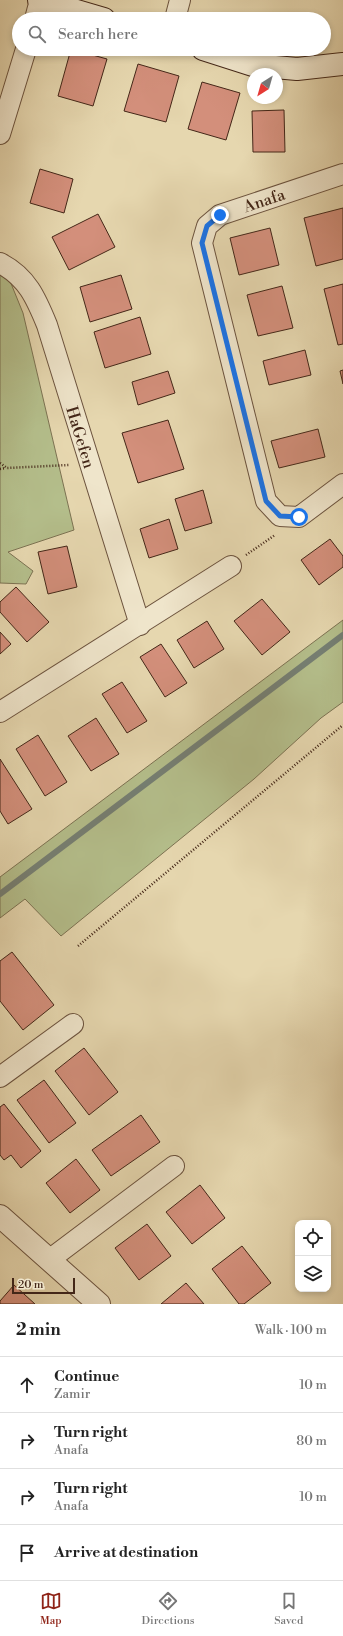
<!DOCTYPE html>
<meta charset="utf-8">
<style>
:root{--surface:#fff;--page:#f2f2f2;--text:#222;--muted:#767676;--line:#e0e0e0;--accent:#8f2418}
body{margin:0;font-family:"Libre Bodoni",serif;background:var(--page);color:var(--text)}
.controls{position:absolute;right:12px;bottom:12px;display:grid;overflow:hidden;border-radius:8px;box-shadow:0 2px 6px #0003}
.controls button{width:36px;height:36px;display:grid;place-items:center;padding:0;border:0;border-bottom:1px solid var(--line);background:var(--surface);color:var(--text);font:20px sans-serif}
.compass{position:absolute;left:247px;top:68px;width:36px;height:36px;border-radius:50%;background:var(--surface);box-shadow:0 2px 6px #0003;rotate:217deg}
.scale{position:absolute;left:12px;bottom:10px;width:63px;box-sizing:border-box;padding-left:4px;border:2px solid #442718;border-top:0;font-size:11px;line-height:14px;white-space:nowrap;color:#442718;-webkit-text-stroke:3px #efe5cb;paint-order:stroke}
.stop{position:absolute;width:12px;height:12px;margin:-9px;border:3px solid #1a73e8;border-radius:50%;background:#fff}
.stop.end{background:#1a73e8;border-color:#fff;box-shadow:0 1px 4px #0008}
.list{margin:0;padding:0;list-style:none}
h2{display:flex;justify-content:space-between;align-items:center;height:52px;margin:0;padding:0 16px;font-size:17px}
h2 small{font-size:13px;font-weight:400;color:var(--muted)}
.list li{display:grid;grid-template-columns:26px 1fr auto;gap:12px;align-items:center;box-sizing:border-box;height:56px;padding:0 16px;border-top:1px solid var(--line)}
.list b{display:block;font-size:15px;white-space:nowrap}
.list p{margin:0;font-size:13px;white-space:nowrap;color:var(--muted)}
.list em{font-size:13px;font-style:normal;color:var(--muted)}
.icon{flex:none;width:22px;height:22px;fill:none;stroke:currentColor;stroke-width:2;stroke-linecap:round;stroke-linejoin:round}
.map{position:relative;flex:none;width:343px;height:1304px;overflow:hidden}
.search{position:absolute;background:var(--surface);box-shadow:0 2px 6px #0003;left:12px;right:12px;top:12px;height:44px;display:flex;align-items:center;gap:10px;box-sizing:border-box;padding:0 14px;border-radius:22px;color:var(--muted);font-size:15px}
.sheet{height:276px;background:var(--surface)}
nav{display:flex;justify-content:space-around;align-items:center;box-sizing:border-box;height:56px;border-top:1px solid var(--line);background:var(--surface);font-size:11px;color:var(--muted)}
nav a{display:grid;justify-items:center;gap:2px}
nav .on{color:var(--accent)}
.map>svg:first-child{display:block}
.green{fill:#b4be8b;stroke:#7c7252}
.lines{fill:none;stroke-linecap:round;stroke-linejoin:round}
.stream{stroke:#757f73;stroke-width:6}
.building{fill:#d38f7b;stroke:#442718}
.minor-casing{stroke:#6c533e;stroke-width:22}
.tertiary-casing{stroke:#6c533e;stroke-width:24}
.secondary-casing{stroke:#442718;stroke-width:24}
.path{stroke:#442718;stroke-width:2.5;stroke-dasharray:1 2;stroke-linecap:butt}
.minor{stroke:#efe5cb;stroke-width:20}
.tertiary{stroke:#efe5cb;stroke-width:22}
.secondary{stroke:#efe5cb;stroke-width:22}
.route{stroke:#1a73e8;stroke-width:5}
.labels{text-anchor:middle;stroke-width:4;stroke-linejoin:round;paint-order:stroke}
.street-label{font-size:16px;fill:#442718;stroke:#efe5cb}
</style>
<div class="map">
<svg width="343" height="1304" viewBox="0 0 343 1304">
<rect width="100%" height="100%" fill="#e6d7af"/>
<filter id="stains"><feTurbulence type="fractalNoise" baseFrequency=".005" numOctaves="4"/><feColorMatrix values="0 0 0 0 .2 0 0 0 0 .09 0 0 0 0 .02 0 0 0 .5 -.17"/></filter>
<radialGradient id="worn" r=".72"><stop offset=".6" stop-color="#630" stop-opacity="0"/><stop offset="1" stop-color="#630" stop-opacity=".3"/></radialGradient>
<g class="green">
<path d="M 0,275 L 10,281 L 23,313 L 74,530 L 8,552 L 33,571 L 26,584 L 0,583 Z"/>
<path d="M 343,620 L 343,702 L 321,718 L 254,779 L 61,936 L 25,899 L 0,918 L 0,877 Z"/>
</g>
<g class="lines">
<path class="stream" d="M 0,894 L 343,635"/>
</g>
<g class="building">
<path d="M 71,49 L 107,59 L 93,106 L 58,96 Z"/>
<path d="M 138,64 L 179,76 L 166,122 L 124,111 Z"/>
<path d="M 202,82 L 240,93 L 226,140 L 188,129 Z"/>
<path d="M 284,110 L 285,152 L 253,152 L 252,111 Z"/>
<path d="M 40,169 L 73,179 L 64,213 L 30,203 Z"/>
<path d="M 343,208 L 343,259 L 316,266 L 304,218 Z"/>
<path d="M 98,214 L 115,247 L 69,270 L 52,237 Z"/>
<path d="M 270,228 L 279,265 L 239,275 L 230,238 Z"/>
<path d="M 121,275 L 132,309 L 90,322 L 80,287 Z"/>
<path d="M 343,284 L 343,344 L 338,345 L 324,289 Z"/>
<path d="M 282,286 L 293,328 L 258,336 L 247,295 Z"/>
<path d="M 140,317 L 151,354 L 105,368 L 94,332 Z"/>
<path d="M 305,350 L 311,375 L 269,385 L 263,361 Z"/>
<path d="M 343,370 L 343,384 L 340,371 Z"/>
<path d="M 168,371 L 175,393 L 138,405 L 132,382 Z"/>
<path d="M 168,420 L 184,469 L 138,483 L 122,433 Z"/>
<path d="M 318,429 L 325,457 L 279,468 L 271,441 Z"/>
<path d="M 203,490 L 212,523 L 185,531 L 175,499 Z"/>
<path d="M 169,519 L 178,549 L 149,558 L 140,529 Z"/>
<path d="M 330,539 L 343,556 L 343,567 L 319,585 L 301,560 Z"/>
<path d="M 67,546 L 77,587 L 48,594 L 38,552 Z"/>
<path d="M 16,587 L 49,622 L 27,642 L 0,612 L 0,602 Z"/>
<path d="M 262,599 L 290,632 L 262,655 L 234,621 Z"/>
<path d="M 207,621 L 224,649 L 194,668 L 177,640 Z"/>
<path d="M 0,632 L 11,644 L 0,654 Z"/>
<path d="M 161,644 L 187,683 L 165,697 L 140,657 Z"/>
<path d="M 122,682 L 147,721 L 127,733 L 102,694 Z"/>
<path d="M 96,718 L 119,754 L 91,771 L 68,736 Z"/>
<path d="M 38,735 L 67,782 L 45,796 L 16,749 Z"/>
<path d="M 0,759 L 32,809 L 8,824 L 0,811 Z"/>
<path d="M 12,952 L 54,1005 L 23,1030 L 0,1001 L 0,961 Z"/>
<path d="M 84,1048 L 118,1092 L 89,1115 L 55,1071 Z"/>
<path d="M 44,1080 L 76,1123 L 49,1143 L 17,1100 Z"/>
<path d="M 4,1104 L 41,1151 L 21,1168 L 11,1155 L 4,1160 L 0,1155 L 0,1107 Z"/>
<path d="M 141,1115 L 160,1142 L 111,1176 L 92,1150 Z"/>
<path d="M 76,1159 L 100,1190 L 70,1213 L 46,1183 Z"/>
<path d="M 200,1185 L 225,1218 L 192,1244 L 166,1212 Z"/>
<path d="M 147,1224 L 171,1256 L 139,1280 L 115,1248 Z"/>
<path d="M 242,1246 L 271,1283 L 244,1304 L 239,1304 L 212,1269 Z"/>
<path d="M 186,1283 L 204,1304 L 161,1304 Z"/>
<path d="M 14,1285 L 35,1304 L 0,1304 L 0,1301 Z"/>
</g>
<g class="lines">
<defs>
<g id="minor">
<path d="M 35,19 L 40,0"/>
<path d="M 175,19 L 180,0"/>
<path d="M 0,134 L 26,49"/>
<path d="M 343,174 L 220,215 L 207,226 L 202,243 L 266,501 L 280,516 L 299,517 L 343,484"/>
<path d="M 0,263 C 27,277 36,298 47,325 L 140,625"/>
<path d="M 0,712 L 231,566"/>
<path d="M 0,1077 L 73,1024"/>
<path d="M 49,1260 L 174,1166"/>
</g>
<path id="tertiary" d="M 0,1216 L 99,1304"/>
<g id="secondary">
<path d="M 39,0 L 104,19"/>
<path d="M 203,49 L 253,65 L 297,69 L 343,64"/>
</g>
</defs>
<use href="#minor" class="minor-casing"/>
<use href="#tertiary" class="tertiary-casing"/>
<use href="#secondary" class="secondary-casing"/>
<g class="path">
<path d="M 0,463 L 7,468 L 69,465"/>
<path d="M 0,469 L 6,468"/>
<path d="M 246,555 L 275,535"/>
<path d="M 78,946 L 343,725"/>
</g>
<use href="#minor" class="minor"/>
<use href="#tertiary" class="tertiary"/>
<use href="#secondary" class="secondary"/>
</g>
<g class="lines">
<path class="route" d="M 220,215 L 207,226 L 202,243 L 266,501 L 280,516 L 299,517"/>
</g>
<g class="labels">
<g class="street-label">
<text transform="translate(264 200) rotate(-19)" y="6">Anafa</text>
<text transform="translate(81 437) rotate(73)" y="6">HaGefen</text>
</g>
</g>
<rect width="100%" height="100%" filter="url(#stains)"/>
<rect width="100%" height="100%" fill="url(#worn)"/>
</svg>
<div class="controls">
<button><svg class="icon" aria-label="locate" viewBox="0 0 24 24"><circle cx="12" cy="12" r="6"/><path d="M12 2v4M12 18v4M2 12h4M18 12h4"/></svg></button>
<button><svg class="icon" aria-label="layers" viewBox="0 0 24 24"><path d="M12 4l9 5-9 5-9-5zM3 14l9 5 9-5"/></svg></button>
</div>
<svg class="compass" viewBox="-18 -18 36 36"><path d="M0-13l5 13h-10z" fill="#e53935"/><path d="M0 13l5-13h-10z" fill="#767676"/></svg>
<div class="scale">20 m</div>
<div class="stop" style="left:299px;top:517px"></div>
<div class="stop end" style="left:220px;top:215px"></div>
<div class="search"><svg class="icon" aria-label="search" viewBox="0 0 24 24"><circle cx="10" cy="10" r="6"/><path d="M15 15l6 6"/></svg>Search here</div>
</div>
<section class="sheet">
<h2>2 min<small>Walk · 100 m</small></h2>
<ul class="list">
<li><svg class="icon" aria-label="ahead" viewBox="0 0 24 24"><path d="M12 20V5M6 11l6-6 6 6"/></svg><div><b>Continue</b><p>Zamir</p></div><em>10 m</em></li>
<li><svg class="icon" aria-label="right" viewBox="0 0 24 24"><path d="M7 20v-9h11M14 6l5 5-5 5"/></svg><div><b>Turn right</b><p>Anafa</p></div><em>80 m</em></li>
<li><svg class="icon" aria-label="right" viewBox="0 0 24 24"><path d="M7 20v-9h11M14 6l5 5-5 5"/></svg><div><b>Turn right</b><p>Anafa</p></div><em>10 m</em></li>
<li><svg class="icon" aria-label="arrive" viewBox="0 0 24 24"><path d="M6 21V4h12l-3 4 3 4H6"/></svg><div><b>Arrive at destination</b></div></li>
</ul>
</section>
<nav>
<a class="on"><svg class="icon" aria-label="map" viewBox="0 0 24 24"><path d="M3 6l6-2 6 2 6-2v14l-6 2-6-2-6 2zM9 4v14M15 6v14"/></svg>Map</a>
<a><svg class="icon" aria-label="directions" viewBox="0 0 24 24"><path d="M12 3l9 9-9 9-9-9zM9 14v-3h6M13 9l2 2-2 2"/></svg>Directions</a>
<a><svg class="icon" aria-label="saved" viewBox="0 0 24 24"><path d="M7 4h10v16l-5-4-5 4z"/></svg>Saved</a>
</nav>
